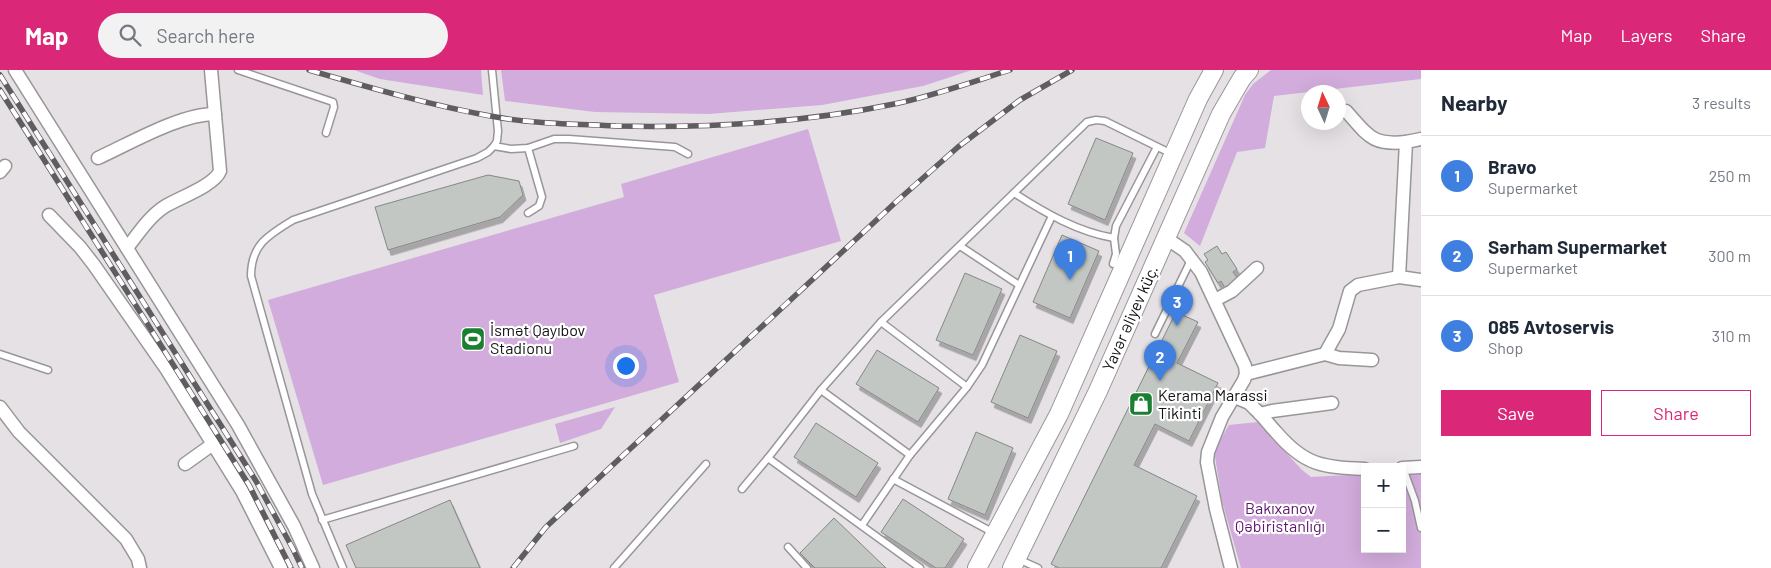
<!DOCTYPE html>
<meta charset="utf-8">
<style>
:root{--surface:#fff;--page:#f2f2f3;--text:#1f2937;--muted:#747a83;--line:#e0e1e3;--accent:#db2777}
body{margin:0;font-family:Barlow,sans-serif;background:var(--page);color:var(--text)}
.controls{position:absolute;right:15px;bottom:15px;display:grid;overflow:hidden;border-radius:0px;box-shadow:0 5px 20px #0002}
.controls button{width:45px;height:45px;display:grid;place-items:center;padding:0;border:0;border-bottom:1px solid var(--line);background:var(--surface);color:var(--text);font:25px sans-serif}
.compass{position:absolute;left:1301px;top:15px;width:45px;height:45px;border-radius:50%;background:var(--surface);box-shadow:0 5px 20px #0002;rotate:356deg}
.you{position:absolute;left:625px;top:295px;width:18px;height:18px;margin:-12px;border:4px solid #fff;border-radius:50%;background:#1a73e8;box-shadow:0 0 0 8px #1a73e833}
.badge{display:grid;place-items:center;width:32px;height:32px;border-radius:50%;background:var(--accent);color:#fff;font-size:16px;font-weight:700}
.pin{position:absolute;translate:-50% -41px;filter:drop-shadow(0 1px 2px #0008)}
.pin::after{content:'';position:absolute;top:26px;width:18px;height:15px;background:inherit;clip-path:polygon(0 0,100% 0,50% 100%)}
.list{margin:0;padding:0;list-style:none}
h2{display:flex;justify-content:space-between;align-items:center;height:65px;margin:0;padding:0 20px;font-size:21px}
h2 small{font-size:16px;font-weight:400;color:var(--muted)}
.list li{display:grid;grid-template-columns:32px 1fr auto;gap:15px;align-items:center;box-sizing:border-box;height:80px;padding:0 20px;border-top:1px solid var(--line)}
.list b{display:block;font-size:19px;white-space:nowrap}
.list p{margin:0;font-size:16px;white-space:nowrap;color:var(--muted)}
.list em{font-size:16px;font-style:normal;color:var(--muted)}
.actions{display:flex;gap:10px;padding:15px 20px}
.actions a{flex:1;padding:11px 0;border:1px solid var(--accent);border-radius:0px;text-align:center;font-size:18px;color:var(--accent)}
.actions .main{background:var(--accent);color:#fff}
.icon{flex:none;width:28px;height:28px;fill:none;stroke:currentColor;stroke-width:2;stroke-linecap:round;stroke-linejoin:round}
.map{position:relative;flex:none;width:1421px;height:498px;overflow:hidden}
header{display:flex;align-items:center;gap:30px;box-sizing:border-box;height:70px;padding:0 25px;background:var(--accent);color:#fff}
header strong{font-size:24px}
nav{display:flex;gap:28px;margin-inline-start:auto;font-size:18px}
.search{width:350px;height:45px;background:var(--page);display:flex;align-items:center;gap:12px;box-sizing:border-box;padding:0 18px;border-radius:28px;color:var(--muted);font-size:19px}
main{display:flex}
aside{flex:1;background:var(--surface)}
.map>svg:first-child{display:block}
.green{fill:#d2acdc}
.building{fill:#c2c7c3;stroke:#848884;filter:url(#shadow)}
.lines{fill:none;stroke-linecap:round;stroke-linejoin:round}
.lane-casing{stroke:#99969a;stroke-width:9}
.street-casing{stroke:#99969a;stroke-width:15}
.secondary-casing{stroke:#99969a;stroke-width:20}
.lane{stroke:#fff;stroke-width:6}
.street{stroke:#fff;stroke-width:12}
.secondary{stroke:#fff;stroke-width:18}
.rail-casing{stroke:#605d60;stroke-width:5.5}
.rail{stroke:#fff;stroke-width:4;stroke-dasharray:11;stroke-linecap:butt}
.labels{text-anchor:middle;stroke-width:4.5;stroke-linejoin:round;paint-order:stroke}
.street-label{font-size:16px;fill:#141214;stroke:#fff}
.poi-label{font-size:16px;fill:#141214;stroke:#fff;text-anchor:start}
.park-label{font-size:16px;fill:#5f176f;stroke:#fff}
</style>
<header>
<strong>Map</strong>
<div class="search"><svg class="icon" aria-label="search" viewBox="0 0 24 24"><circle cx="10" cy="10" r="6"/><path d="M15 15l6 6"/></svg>Search here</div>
<nav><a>Map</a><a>Layers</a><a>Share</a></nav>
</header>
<main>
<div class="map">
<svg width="1421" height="498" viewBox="0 0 1421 498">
<defs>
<filter id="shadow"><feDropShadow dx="3" dy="5.5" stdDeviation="0" flood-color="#0004"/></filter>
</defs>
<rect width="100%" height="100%" fill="#e5e1e5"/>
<g class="green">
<path d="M 354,0 L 481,0 L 483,25 L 380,9 Z"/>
<path d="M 501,0 L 972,0 L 923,16 L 822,35 L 709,44 L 595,42 L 505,31 Z"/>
<path d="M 1271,0 L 1421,0 L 1421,9 L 1274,26 L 1265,78 L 1237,82 L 1200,176 L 1184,163 L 1245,25 L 1253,14 Z"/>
<path d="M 808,59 L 841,171 L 654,225 L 679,312 L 323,415 L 268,230 L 624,127 L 621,114 Z"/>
<path d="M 615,337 L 601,359 L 560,373 L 555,354 Z"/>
<path d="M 1258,352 L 1301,399 L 1311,407 L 1365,404 L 1365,479 L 1402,479 L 1402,406 L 1421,404 L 1421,498 L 1241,498 L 1222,431 L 1214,380 L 1229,355 Z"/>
</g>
<g class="building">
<path d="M 1096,68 L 1133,83 L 1105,150 L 1068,134 Z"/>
<path d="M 488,105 L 519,111 L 523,125 L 500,147 L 388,180 L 375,137 Z"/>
<path d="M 1062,165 L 1099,181 L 1070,248 L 1033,232 Z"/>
<path d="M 1217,176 L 1222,184 L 1226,182 L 1237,199 L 1233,202 L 1238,209 L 1225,218 L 1221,211 L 1218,213 L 1205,192 L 1208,190 L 1204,184 Z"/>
<path d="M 965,203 L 1002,219 L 973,285 L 936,270 Z"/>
<path d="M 1176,242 L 1198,252 L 1177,293 L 1218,313 L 1189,371 L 1155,354 L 1134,395 L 1197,426 L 1161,498 L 1059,498 L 1051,494 Z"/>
<path d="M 1020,265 L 1057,281 L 1028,348 L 991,332 Z"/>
<path d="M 877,280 L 939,318 L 918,352 L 856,314 Z"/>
<path d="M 816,353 L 878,393 L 856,427 L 794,387 Z"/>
<path d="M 976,362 L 1013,378 L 985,445 L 948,429 Z"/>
<path d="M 903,429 L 964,469 L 945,498 L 936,498 L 881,462 Z"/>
<path d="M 450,430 L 480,498 L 356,498 L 346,475 Z"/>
<path d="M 834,448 L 886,498 L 815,498 L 800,483 Z"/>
</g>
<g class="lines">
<defs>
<g id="lane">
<path d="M 238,0 L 333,32 L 334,37 L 326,63"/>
<path d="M 492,0 L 498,61 L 497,71 L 494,76"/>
<path d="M 528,78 L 542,127 L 539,136 L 528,143"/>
<path d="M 1014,123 C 1045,143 1078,162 1114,168 L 1116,156 L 1157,77"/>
<path d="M 960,176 L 1019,215"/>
<path d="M 1113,194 L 1116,184 L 1114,168"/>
<path d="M 881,252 L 967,317"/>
<path d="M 1155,264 L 1191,190"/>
<path d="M 0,284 L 48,300"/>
<path d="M 821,320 L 910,385"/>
<path d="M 1403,398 L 1415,431 L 1421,458"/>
<path d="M 893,409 L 994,463"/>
<path d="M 742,419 L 768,388"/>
<path d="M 322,450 L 574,376"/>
<path d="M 862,455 L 910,385 L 967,317 L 982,295 L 1052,146"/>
<path d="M 788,477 L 807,498"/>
<path d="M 1018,489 L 1038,498"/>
<path d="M 343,498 L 312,424 L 251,206 C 251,174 269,165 293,150 L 477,88 L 488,82 L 494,76 L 511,79 L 528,78 L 554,69 L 569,69 L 675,77 L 688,84"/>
<path d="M 614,498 L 706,394"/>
<path d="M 920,498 L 768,388 L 821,320 L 881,252 L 1087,52 L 1096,50 L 1105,51 L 1172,84"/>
</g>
<g id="street">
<path d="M 15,0 L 238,355 L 294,456 L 313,498"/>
<path d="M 1346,41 C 1367,64 1371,76 1406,72"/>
<path d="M 98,88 C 131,73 180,44 215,44"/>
<path d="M 0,102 L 5,96"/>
<path d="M 49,145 L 80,177 L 94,195 L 167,300 L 242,421 L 281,498"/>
<path d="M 1166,168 L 1185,181 L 1201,202 L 1245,296 L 1246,304 L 1244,310 L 1222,347 L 1208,382 L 1207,392 L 1216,439 L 1231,498"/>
<path d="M 127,178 C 138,164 149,147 164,137 C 178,128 214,116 220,101 L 211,0"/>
<path d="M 1399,207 L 1406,72 L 1421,69"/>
<path d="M 1215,230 L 1232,221 L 1257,198"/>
<path d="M 1325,284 L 1339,288 L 1372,290"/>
<path d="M 1246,304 L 1325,284 L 1339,259 L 1350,221 L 1358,215 L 1399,207 L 1421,210"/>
<path d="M 1235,327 L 1249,333 L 1255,339 C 1263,346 1269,355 1276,362 C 1305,396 1323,397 1365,399"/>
<path d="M 0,337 L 19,362 L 126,469 L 138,489 L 140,498"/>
<path d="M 1260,344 L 1272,341 L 1332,333"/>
<path d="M 185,394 L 213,374"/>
<path d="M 1402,398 L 1421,397"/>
</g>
<g id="secondary">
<path d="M 977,498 L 1059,344 L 1198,29 L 1214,0"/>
<path d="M 1012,498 L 1098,321 L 1221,44 L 1242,8 L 1249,0"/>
</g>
</defs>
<use href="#lane" class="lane-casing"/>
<use href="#street" class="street-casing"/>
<use href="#secondary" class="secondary-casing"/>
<use href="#lane" class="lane"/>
<use href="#street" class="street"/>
<use href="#secondary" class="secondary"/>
<defs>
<g id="rail">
<path d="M 309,0 C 371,18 433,36 496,47 C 535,54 576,54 616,56 C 709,58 803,53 894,34 C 933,26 972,12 1010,0"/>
<path d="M 0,5 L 256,411 L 293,479 L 302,498"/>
<path d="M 0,20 L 249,415 L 291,498"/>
<path d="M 513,498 L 546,457 L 897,131 L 958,77 L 1020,30 L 1072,0"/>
</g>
</defs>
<use href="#rail" class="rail-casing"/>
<use href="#rail" class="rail"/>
</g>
<defs>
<symbol id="stadium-square" viewBox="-11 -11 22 22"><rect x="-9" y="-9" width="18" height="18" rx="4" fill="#1b7f32" stroke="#fff"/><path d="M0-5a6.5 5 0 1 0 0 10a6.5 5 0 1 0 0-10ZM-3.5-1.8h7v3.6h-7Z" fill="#fff"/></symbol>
<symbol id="shop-square" viewBox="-11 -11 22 22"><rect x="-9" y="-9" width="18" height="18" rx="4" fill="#1b7f32" stroke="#fff"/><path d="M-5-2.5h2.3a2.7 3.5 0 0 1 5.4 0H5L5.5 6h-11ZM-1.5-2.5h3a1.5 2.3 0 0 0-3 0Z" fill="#fff"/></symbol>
</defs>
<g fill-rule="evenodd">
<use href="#stadium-square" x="459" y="255" width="28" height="28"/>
<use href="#shop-square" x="1127" y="320" width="28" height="28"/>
</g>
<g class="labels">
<g class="street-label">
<text transform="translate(1130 248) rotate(-66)" y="6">Yavər Əliyev küç.</text>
</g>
<g class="poi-label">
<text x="490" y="266">İsmət Qayıbov<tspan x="490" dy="18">Stadionu</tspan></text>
<text x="1158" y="331">Kerama Marassi<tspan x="1158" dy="18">Tikinti</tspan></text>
</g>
<g class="park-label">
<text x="1280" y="444">Bakıxanov<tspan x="1280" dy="18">Qəbiristanlığı</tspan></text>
</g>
</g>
</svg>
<div class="controls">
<button>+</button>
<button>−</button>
</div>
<svg class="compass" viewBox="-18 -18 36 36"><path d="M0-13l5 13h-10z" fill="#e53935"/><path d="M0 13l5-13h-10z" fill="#747a83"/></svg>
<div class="you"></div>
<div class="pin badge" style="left:1070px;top:210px;background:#3f7fe0">1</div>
<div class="pin badge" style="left:1160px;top:311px;background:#3f7fe0">2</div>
<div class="pin badge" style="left:1177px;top:256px;background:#3f7fe0">3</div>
</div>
<aside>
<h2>Nearby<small>3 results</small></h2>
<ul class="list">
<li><span class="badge" style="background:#3f7fe0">1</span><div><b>Bravo</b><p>Supermarket</p></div><em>250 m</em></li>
<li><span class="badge" style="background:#3f7fe0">2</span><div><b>Sərham Supermarket</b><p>Supermarket</p></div><em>300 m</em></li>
<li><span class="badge" style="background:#3f7fe0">3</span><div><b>085 Avtoservis</b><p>Shop</p></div><em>310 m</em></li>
</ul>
<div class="actions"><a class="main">Save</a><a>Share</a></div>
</aside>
</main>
